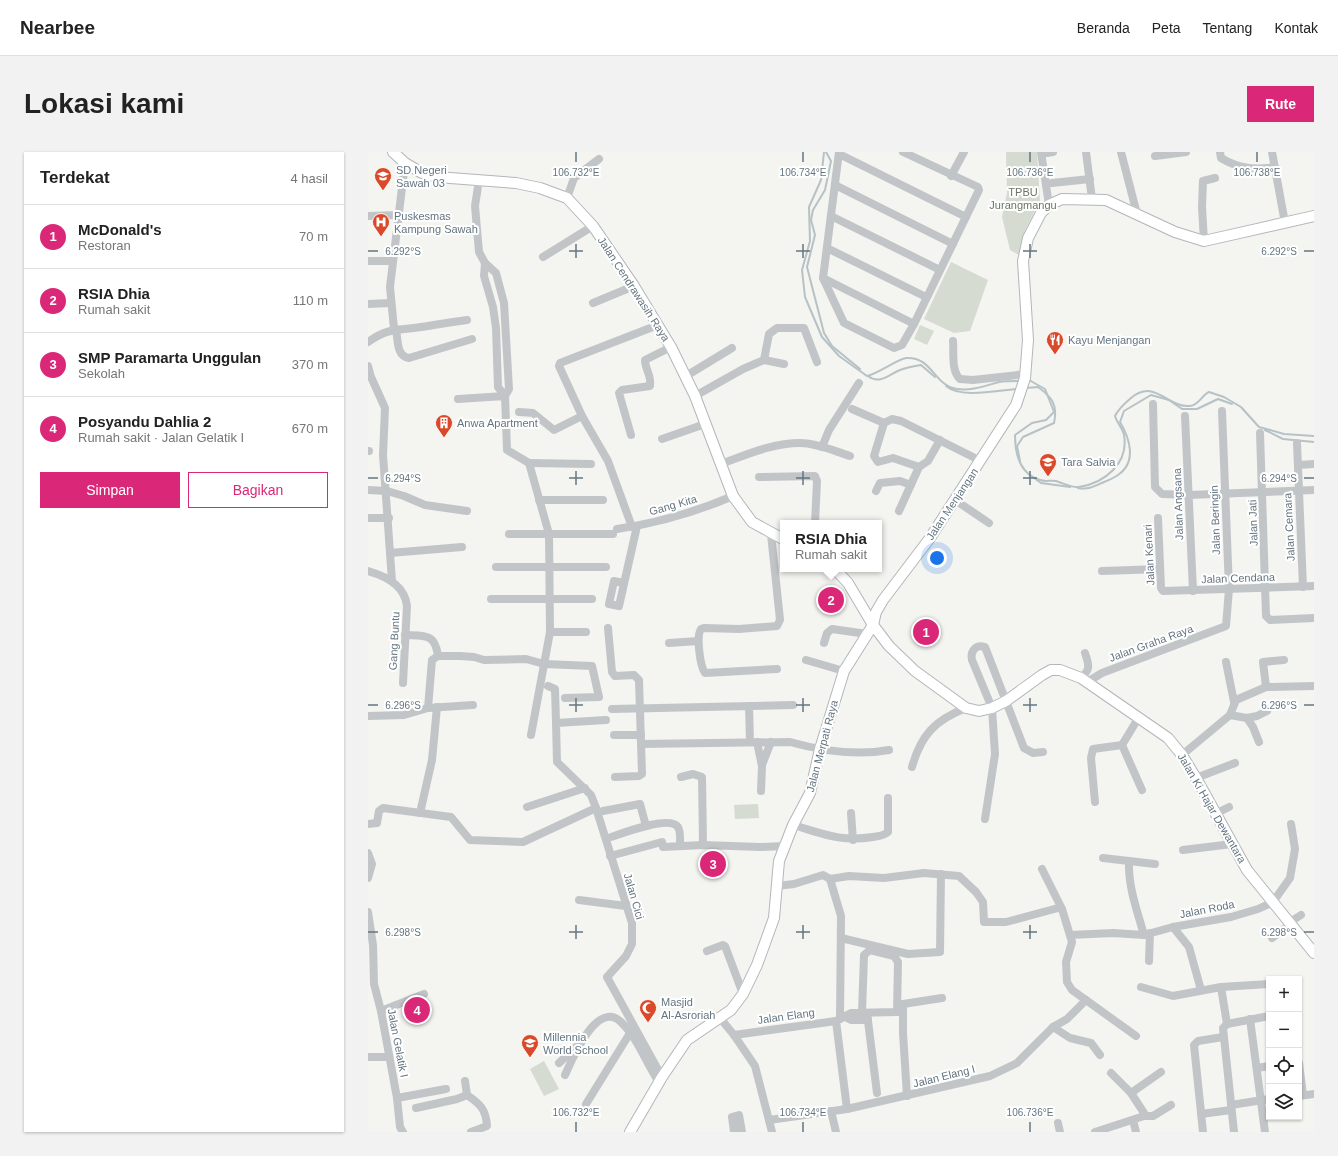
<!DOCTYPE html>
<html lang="id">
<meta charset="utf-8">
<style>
:root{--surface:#fff;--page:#f2f2f2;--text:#222;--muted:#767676;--line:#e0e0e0;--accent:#db2777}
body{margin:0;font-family:Arial,sans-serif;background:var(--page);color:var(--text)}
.controls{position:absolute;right:12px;bottom:12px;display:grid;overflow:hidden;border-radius:0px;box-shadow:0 1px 3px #0004}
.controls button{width:36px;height:36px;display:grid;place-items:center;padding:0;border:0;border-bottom:1px solid var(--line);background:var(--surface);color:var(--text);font:20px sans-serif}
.you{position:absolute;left:569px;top:406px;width:14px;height:14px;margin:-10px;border:3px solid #fff;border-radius:50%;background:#1a73e8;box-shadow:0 0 0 6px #1a73e833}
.badge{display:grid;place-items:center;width:26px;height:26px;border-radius:50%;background:var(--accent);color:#fff;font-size:13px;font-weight:700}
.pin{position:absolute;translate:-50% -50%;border:2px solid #fff;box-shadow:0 1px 4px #0006}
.popup{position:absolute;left:412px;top:368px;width:102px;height:52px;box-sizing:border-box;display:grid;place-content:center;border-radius:0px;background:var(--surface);filter:drop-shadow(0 1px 3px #0005);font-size:13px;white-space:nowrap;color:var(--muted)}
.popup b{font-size:15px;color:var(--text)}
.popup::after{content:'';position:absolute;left:50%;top:100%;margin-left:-8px;border:8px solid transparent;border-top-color:var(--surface)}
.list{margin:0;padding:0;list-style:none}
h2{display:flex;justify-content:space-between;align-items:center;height:52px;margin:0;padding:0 16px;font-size:17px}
h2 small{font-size:13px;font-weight:400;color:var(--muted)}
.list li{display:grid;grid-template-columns:26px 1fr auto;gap:12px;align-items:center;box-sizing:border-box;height:64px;padding:0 16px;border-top:1px solid var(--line)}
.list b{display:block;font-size:15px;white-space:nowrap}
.list p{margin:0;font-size:13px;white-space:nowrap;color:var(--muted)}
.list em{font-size:13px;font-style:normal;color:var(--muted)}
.actions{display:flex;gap:8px;padding:12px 16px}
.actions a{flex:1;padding:9px 0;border:1px solid var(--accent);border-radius:0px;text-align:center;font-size:14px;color:var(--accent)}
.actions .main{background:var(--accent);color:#fff}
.icon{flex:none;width:22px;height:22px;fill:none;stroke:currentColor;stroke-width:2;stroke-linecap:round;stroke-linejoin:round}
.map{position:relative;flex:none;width:946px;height:980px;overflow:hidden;border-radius:0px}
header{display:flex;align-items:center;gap:24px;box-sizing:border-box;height:56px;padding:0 20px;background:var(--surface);border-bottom:1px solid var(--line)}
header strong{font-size:19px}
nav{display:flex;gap:22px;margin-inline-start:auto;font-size:14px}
.intro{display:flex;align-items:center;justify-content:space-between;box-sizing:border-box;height:96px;padding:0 24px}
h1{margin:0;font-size:28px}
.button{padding:10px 18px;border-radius:0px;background:var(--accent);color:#fff;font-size:14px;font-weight:700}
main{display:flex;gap:24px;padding:0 24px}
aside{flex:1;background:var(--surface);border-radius:0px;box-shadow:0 1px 3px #0004}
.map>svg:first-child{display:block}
.green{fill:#d5dbd1}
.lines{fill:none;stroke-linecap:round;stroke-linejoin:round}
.stream{stroke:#b6c2c5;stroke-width:2}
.major-casing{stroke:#b2b7ba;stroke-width:12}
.minor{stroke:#c2c5c8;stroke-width:8}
.major{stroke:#fff;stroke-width:10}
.ticks{fill:none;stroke:#647580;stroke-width:1.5}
.labels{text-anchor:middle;stroke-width:4;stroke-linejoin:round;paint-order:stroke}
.poi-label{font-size:11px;fill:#647580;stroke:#fff;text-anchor:start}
.park-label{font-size:11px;fill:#687763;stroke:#fff}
.street-label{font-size:11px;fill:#647580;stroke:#fff}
.ticks-label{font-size:10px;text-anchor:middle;fill:#647580;stroke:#fff;stroke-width:4;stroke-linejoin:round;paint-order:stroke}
</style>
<header>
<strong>Nearbee</strong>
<nav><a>Beranda</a><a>Peta</a><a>Tentang</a><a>Kontak</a></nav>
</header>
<div class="intro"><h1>Lokasi kami</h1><a class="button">Rute</a></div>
<main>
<aside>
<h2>Terdekat<small>4 hasil</small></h2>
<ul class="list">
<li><span class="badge">1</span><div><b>McDonald's</b><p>Restoran</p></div><em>70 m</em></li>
<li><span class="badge">2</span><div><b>RSIA Dhia</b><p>Rumah sakit</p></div><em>110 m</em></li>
<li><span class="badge">3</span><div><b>SMP Paramarta Unggulan</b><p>Sekolah</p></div><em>370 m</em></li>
<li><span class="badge">4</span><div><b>Posyandu Dahlia 2</b><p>Rumah sakit · Jalan Gelatik I</p></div><em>670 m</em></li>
</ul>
<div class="actions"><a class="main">Simpan</a><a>Bagikan</a></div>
</aside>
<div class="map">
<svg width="946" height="980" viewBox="0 0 946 980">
<rect width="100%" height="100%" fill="#f4f4f0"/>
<g class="green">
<path d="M 638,0 L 669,0 L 672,49 L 657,78 L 651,103 L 642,98 L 634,65 L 639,41 Z"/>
<path d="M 583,110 L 620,128 L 602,179 L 586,181 L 556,167 Z"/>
<path d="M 552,173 L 566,179 L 559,193 L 546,187 Z"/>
<path d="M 390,652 L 391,666 L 367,667 L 366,653 Z"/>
<path d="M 176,909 L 191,937 L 176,944 L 162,917 Z"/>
</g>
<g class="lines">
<g class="stream">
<path d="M 456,0 L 453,28 L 441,55 L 442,89 L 434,118 L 437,145 L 454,185 L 471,204 L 499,224 C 511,221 530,207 538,206 C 564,204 566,234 589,237 C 604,239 616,234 631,230 C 637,229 645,229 652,229"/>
<path d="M 458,0 L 463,9 L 457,38 L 445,58 L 443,68 L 447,83 L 439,115 L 456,181 L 464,194 L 492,217"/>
<path d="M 500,224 C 513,234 523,220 535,217 C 541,215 547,214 553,213 L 567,225"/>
<path d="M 661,228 L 677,237 L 686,260 L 678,268 L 664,271 L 647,283 C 647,302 652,322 672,328 C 677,330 683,328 688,329 C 695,331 703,336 711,335 C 737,331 761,311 756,283 C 755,277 749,271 747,264 C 751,256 756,252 763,246 C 787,226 799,256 822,254 C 831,253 834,243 841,240 L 856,245 L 873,255 L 891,275 L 916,282 L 946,284"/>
<path d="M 578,234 C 593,247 631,238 650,237"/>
<path d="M 897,278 L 915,287 L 946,290"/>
<path d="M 652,309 L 649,294 L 655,285 L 686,271 C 690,253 684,245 670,235 L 658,236"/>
<path d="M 666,326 L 673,331 L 702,335"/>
<path d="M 710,336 C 721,338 727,334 736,330 C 741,328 746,326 750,323 C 769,310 762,287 752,270 L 756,259 L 783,243 L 801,248 L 814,257 L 829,257 L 850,247 L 864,252"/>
</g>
<defs>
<g id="major">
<path d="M 25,0 L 37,11 L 54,21 L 69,25 L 148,31 L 172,36 L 199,46 L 225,74 L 266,134 L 303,195 L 327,244 L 365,344 L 384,370 L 415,387"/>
<path d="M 467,417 L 480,431 L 505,473 L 521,494 L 547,519 L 598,556 L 611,559 L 624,556 L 638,549 L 674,523 L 683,518 L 692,518 L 713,526 L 800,586 L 814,603 L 828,626 L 879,718 L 946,801"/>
<path d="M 262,980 L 294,925 L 319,888 L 363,858 L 375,842 L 389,813 L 406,766 L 411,709 L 425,673 L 442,641 L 452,597 L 476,519 L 505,473 L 508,460 L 515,448 L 562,386 L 648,253 L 657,226 L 660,188 L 655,109 L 660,86 L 673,61 L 681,53 L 694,47 L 738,48 L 807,80 L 836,89 L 946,64"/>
</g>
</defs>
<use href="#major" class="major-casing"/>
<g class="minor">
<path d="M 471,0 L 455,126 L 476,171 L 526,196 L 534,193 L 546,172 L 611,38 L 610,35 L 535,0"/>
<path d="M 673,0 L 681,53"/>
<path d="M 718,0 L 724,47"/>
<path d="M 753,0 L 769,62"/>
<path d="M 852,0 L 853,6 C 871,17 887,18 907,15"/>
<path d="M 904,0 L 917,71"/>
<path d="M 679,1 L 685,0"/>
<path d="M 471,2 L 598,65"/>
<path d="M 787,4 L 818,0"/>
<path d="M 583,24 L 596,0"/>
<path d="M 111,28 L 107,54 L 111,100 L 117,111 L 128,121 L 136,151 L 141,237 L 137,244 L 130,235 L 128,176 L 125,155 L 116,124 L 117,111"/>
<path d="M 684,31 L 722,27"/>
<path d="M 467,33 L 585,92"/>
<path d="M 199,46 L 206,26 L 231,7"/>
<path d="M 0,64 L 31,63"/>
<path d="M 463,64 L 572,118"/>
<path d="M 836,89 L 834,55 L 835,29 L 847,26"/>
<path d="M 459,96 L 558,145"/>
<path d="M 175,105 L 225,74"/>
<path d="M 0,109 L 25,109"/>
<path d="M 455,126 L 546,172"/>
<path d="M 225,151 L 266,134"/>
<path d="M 0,152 L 23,151"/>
<path d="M 26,177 L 22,135 L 37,11"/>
<path d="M 28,177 C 30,187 28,204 41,206 L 104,187"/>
<path d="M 585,189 C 586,200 583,219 592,227 L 605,228 L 658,222"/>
<path d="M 0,190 C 21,175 29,179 53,175 C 68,173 83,170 99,168"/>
<path d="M 396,208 L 401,182 L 409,176 L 436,176 L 449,210"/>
<path d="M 0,214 L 3,225 L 17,256 L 15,303 L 24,429"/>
<path d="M 318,224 L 364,196"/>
<path d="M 327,244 L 375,217 L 396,208 L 416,212"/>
<path d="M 90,247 L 137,244 L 139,298 L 161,311 L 181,382 L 182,480 L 163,583"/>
<path d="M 785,252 L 787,335 L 794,342 L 821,343 L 946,338"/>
<path d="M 484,257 L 516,271"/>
<path d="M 151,260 L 165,261 L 186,278 L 214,264"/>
<path d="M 817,264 L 825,439"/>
<path d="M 892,281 L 898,464 L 902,468 L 946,466"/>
<path d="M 263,283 L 251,241 L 254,238 L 282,234 C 284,225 277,217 277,208 L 303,195"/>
<path d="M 294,287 L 337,272"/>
<path d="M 929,291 L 935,435"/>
<path d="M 454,295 L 461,278 L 491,231"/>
<path d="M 0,299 L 1,299"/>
<path d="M 161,311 L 223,312"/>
<path d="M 352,312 C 378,303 404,291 432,291 C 449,291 466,299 482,304"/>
<path d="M 930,313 L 946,312"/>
<path d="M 551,315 L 525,306 L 510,310 L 506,304 L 516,271 L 524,267 L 533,269 L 613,309"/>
<path d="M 391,325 L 447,324 L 449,329 L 447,371"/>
<path d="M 0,338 L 19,339 L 36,344 L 57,353 L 99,359"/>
<path d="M 508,339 L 512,331 L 532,329 L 543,333"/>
<path d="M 171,348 L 235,348"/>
<path d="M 587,348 L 621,371"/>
<path d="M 531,359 L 551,315 L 560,309 L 572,288"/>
<path d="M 0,366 L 21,366"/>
<path d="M 790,366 L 793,436 L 795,439 L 946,434"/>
<path d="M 264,375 L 240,309 L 214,264 L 191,214 L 192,211 L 290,173"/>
<path d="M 249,377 C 289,371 328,360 365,344"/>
<path d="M 141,382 L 245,382"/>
<path d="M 403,382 L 412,468 L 409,474 L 371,477 L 336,476 L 333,477 C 328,484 332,514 337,521 L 409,517"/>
<path d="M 22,401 L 94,395"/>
<path d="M 128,415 L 238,415"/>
<path d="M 0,419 C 18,424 37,434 39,454 L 35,531"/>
<path d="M 734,419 L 792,417"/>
<path d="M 256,431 L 246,429 L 241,452 L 251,454 L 269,374"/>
<path d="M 123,447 L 224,447"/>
<path d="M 240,476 L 244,520 L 247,524 L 266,523 L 271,528 L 274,622 L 271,624 L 247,625"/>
<path d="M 182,480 L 218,480"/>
<path d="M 37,483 C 57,484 67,481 70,504"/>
<path d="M 301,491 L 330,489"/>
<path d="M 456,491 L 459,481 L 464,477 L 499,482"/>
<path d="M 438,508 L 476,519"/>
<path d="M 858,510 L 866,550"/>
<path d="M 713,526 C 723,517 721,513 717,501"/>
<path d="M 719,530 L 734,521 L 858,474 L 861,437 L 854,259"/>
<path d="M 180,534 L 187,537 L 188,571"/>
<path d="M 898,535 L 895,510 L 916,508"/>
<path d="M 381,554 L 382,590"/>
<path d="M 60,556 L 64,508 L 70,504 L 92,504 L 106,505 L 116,508 L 158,507 L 176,512 L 224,514 L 231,545 L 197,546"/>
<path d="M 244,557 L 425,553"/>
<path d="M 862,563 L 879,566 L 885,575 L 891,590"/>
<path d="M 0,564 L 36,563 L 60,556 L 105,553"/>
<path d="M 879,566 L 889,564 L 899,559"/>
<path d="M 238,568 L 188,571 L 189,610 L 223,643 L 228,656 L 264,771 L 264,792 L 258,804 L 239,825 L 294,925"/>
<path d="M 246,583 L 273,583"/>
<path d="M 389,590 L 394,614 L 393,639"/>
<path d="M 273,592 L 422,590 C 454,599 488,604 521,598"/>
<path d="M 754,593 L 774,638"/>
<path d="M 754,593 L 771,565"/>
<path d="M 814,603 L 862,563 L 868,548 L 898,535 L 946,534"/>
<path d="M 394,613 L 403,590"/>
<path d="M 544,615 C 553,583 567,568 598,556"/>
<path d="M 313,625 L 325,622 L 334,625 L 335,693"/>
<path d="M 828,626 L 867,611"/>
<path d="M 727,650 L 723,606 L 725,597 L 754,593"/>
<path d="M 159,655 L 217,636"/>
<path d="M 235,659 L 272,652 L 278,674"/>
<path d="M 52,661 L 64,608 L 69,555"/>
<path d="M 483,661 L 485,688"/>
<path d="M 849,661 L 861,655"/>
<path d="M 617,667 L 627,602 L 624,556 L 604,508 C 602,499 608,492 617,495 L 656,596 L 665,601 L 675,600"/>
<path d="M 0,672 L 9,671 L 11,659 L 15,656 L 83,665 L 102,688 L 155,690 L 228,656"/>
<path d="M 425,673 C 456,682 472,690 505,685 C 511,684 516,684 520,680 L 520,646"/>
<path d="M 243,685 C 255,681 302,663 310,675 C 313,680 312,689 312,694"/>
<path d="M 815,698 L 864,692"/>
<path d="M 0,701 L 4,712 L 0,726"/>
<path d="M 242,704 L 294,690 L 295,695 L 335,693 L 392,695 L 416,694"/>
<path d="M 735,706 L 787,712"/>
<path d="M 761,709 C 760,735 769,758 776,783"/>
<path d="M 674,717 L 694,757"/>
<path d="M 462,727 L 473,764 L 472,867"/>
<path d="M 409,734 L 426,732 L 455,723 L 462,727 L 481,724 L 516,726 L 556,721 L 591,724 L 608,740 L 615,750 L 616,770 L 638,770 L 690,756 L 694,757 L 704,790 L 698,810 L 699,830 L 704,838 L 768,884"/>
<path d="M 211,748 L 258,754"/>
<path d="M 0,760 L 5,793 L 6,832 L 13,859 L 29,946 L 32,975 L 35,980"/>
<path d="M 922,770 L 933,763"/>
<path d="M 805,775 L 821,795 L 833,838"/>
<path d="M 702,783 L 745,781 L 776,783 L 805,775 L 863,765 L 890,757 L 905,750 L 922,726 L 927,697 L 923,672"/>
<path d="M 473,786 L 540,802 L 572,800 L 573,722"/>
<path d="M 904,786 L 923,772"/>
<path d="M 339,799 L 355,793 L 357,794 L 375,842"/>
<path d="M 781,809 L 782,781"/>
<path d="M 773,835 L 805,844 L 853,835"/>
<path d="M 13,859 L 56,842"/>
<path d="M 499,861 L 509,941"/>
<path d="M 477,865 L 483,868 L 500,868"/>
<path d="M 352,866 L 366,883 L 387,914 L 404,980"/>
<path d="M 882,867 L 897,980"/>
<path d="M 468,869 L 479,957"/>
<path d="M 859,872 L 853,835 L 901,832"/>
<path d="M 685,875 L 702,886 L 723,891 L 732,903"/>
<path d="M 366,883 L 468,869 L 483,861 L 529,860 L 530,810 L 526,804 L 502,798 L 496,803 L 494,861"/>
<path d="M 0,905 L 21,905"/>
<path d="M 191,911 L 208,895"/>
<path d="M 931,911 L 935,943"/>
<path d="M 889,916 L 901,914"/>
<path d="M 743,921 L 763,941 L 776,961 L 776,964"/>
<path d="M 197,923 C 204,907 229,847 253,870 C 270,886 278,911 291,930"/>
<path d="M 97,929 L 99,943 C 112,952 118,957 119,974 L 103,980"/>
<path d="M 763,941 L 793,920"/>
<path d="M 539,944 L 535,881 L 535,852 L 574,846"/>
<path d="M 931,944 L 946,942"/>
<path d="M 29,946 L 78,937"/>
<path d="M 218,952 L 262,881"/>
<path d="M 863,953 L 901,947"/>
<path d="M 48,956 L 89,947 L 99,943"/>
<path d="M 463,959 L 468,980"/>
<path d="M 833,962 L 863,958"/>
<path d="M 401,968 L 479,957 L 622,924 L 649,911 L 685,875 L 699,867 L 718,848"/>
<path d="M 765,968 L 768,980"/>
<path d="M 690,971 L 692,980"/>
<path d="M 366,980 L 364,965 L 371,963 L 374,980"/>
<path d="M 727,980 L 776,964 L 785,964 L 803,953"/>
<path d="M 835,980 L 826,893 L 830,889 L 855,885"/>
<path d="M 866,980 L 855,876 L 859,872 L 901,864"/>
</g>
<use href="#major" class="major"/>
</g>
<path class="ticks" d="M 208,0 L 208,10M 435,0 L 435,10M 662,0 L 662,10M 889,0 L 889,10M 208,92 L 208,106M 435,92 L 435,106M 662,92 L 662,106M 0,99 L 10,99M 201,99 L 215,99M 428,99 L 442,99M 655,99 L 669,99M 936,99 L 946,99M 208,319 L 208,333M 435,319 L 435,333M 662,319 L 662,333M 0,326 L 10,326M 201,326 L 215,326M 428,326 L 442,326M 655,326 L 669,326M 936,326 L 946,326M 208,546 L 208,560M 435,546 L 435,560M 662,546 L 662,560M 0,553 L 10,553M 201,553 L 215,553M 428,553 L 442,553M 655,553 L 669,553M 936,553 L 946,553M 208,773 L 208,787M 435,773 L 435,787M 662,773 L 662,787M 0,780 L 10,780M 201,780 L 215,780M 428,780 L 442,780M 655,780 L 669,780M 936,780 L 946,780M 208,970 L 208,980M 435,970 L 435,980M 662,970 L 662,980"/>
<defs>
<symbol id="school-pin" viewBox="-11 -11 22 30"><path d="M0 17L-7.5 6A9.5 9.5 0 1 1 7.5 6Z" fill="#da4a2a" stroke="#fff"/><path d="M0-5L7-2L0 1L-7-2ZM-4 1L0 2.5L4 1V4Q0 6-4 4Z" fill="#fff"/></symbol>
<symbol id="hospital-pin" viewBox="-11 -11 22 30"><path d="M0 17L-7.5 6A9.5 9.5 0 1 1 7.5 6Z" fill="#da4a2a" stroke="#fff"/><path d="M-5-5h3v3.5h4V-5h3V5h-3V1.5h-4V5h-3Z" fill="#fff"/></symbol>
<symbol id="restaurant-pin" viewBox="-11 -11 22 30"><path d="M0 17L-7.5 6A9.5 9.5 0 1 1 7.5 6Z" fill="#da4a2a" stroke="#fff"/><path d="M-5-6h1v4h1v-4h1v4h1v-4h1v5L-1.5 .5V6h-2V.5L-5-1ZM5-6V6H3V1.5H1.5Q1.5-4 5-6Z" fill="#fff"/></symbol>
<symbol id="building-pin" viewBox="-11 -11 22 30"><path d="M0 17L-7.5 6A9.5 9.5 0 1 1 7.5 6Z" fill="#da4a2a" stroke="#fff"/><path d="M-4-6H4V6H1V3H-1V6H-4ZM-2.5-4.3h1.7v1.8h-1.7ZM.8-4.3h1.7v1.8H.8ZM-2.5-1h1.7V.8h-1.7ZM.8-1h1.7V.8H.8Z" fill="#fff"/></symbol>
<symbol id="mosque-pin" viewBox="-11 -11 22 30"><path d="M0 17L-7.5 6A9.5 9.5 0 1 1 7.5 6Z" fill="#da4a2a" stroke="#fff"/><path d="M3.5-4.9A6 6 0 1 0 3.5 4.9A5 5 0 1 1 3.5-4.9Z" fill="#fff"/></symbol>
</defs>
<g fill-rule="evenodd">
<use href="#school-pin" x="5" y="14" width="20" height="27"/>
<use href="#hospital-pin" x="3" y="60" width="20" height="27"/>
<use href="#restaurant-pin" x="677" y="178" width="20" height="27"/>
<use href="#building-pin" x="66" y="261" width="20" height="27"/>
<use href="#school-pin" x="670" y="300" width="20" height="27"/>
<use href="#mosque-pin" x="270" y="846" width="20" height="27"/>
<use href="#school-pin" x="152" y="881" width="20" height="27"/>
</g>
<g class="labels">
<g class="poi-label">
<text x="28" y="22">SD Negeri<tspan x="28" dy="13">Sawah 03</tspan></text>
<text x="26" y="68">Puskesmas<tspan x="26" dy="13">Kampung Sawah</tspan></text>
<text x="700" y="192">Kayu Menjangan</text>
<text x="89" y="275">Anwa Apartment</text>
<text x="693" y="314">Tara Salvia</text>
<text x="293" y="854">Masjid<tspan x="293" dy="13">Al-Asroriah</tspan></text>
<text x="175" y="889">Millennia<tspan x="175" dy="13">World School</tspan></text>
</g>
<g class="park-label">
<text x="655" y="44">TPBU<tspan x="655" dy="13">Jurangmangu</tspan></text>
</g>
<g class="street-label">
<text transform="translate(266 137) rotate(57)" y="4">Jalan Cendrawasih Raya</text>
<text transform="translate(584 352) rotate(-56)" y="4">Jalan Menjangan</text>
<text transform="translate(810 352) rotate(-92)" y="4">Jalan Angsana</text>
<text transform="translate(305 353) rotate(-16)" y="4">Gang Kita</text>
<text transform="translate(847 368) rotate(-92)" y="4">Jalan Beringin</text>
<text transform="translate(885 371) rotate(-92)" y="4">Jalan Jati</text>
<text transform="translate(921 375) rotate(-93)" y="4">Jalan Cemara</text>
<text transform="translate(781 403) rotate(-93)" y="4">Jalan Kenari</text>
<text transform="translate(870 426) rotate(-2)" y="4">Jalan Cendana</text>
<text transform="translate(26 489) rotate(-87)" y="4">Gang Buntu</text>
<text transform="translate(783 491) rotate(-20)" y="4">Jalan Graha Raya</text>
<text transform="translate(454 594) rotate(-75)" y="4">Jalan Merpati Raya</text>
<text transform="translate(844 656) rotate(60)" y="4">Jalan Ki Hajar Dewantara</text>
<text transform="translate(266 744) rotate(74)" y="4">Jalan Cici</text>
<text transform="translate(839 757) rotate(-11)" y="4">Jalan Roda</text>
<text transform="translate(418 864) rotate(-8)" y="4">Jalan Elang</text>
<text transform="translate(30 891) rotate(79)" y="4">Jalan Gelatik I</text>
<text transform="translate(576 924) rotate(-14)" y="4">Jalan Elang I</text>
</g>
</g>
<g class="ticks-label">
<text x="208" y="24">106.732°E</text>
<text x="435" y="24">106.734°E</text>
<text x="662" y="24">106.736°E</text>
<text x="889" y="24">106.738°E</text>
<text x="35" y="103">6.292°S</text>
<text x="911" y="103">6.292°S</text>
<text x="35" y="330">6.294°S</text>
<text x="911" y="330">6.294°S</text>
<text x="35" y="557">6.296°S</text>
<text x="911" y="557">6.296°S</text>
<text x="35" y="784">6.298°S</text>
<text x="911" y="784">6.298°S</text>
<text x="208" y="964">106.732°E</text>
<text x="435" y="964">106.734°E</text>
<text x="662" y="964">106.736°E</text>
</g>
</svg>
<div class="controls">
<button>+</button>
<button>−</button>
<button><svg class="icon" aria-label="locate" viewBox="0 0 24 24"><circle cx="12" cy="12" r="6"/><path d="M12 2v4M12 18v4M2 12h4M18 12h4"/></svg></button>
<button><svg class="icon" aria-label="layers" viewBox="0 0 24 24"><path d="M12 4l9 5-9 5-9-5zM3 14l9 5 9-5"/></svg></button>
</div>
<div class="you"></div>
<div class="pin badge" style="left:558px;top:480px">1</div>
<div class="pin badge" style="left:463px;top:448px">2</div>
<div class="popup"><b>RSIA Dhia</b>Rumah sakit</div>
<div class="pin badge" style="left:345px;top:712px">3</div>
<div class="pin badge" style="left:49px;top:858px">4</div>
</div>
</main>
